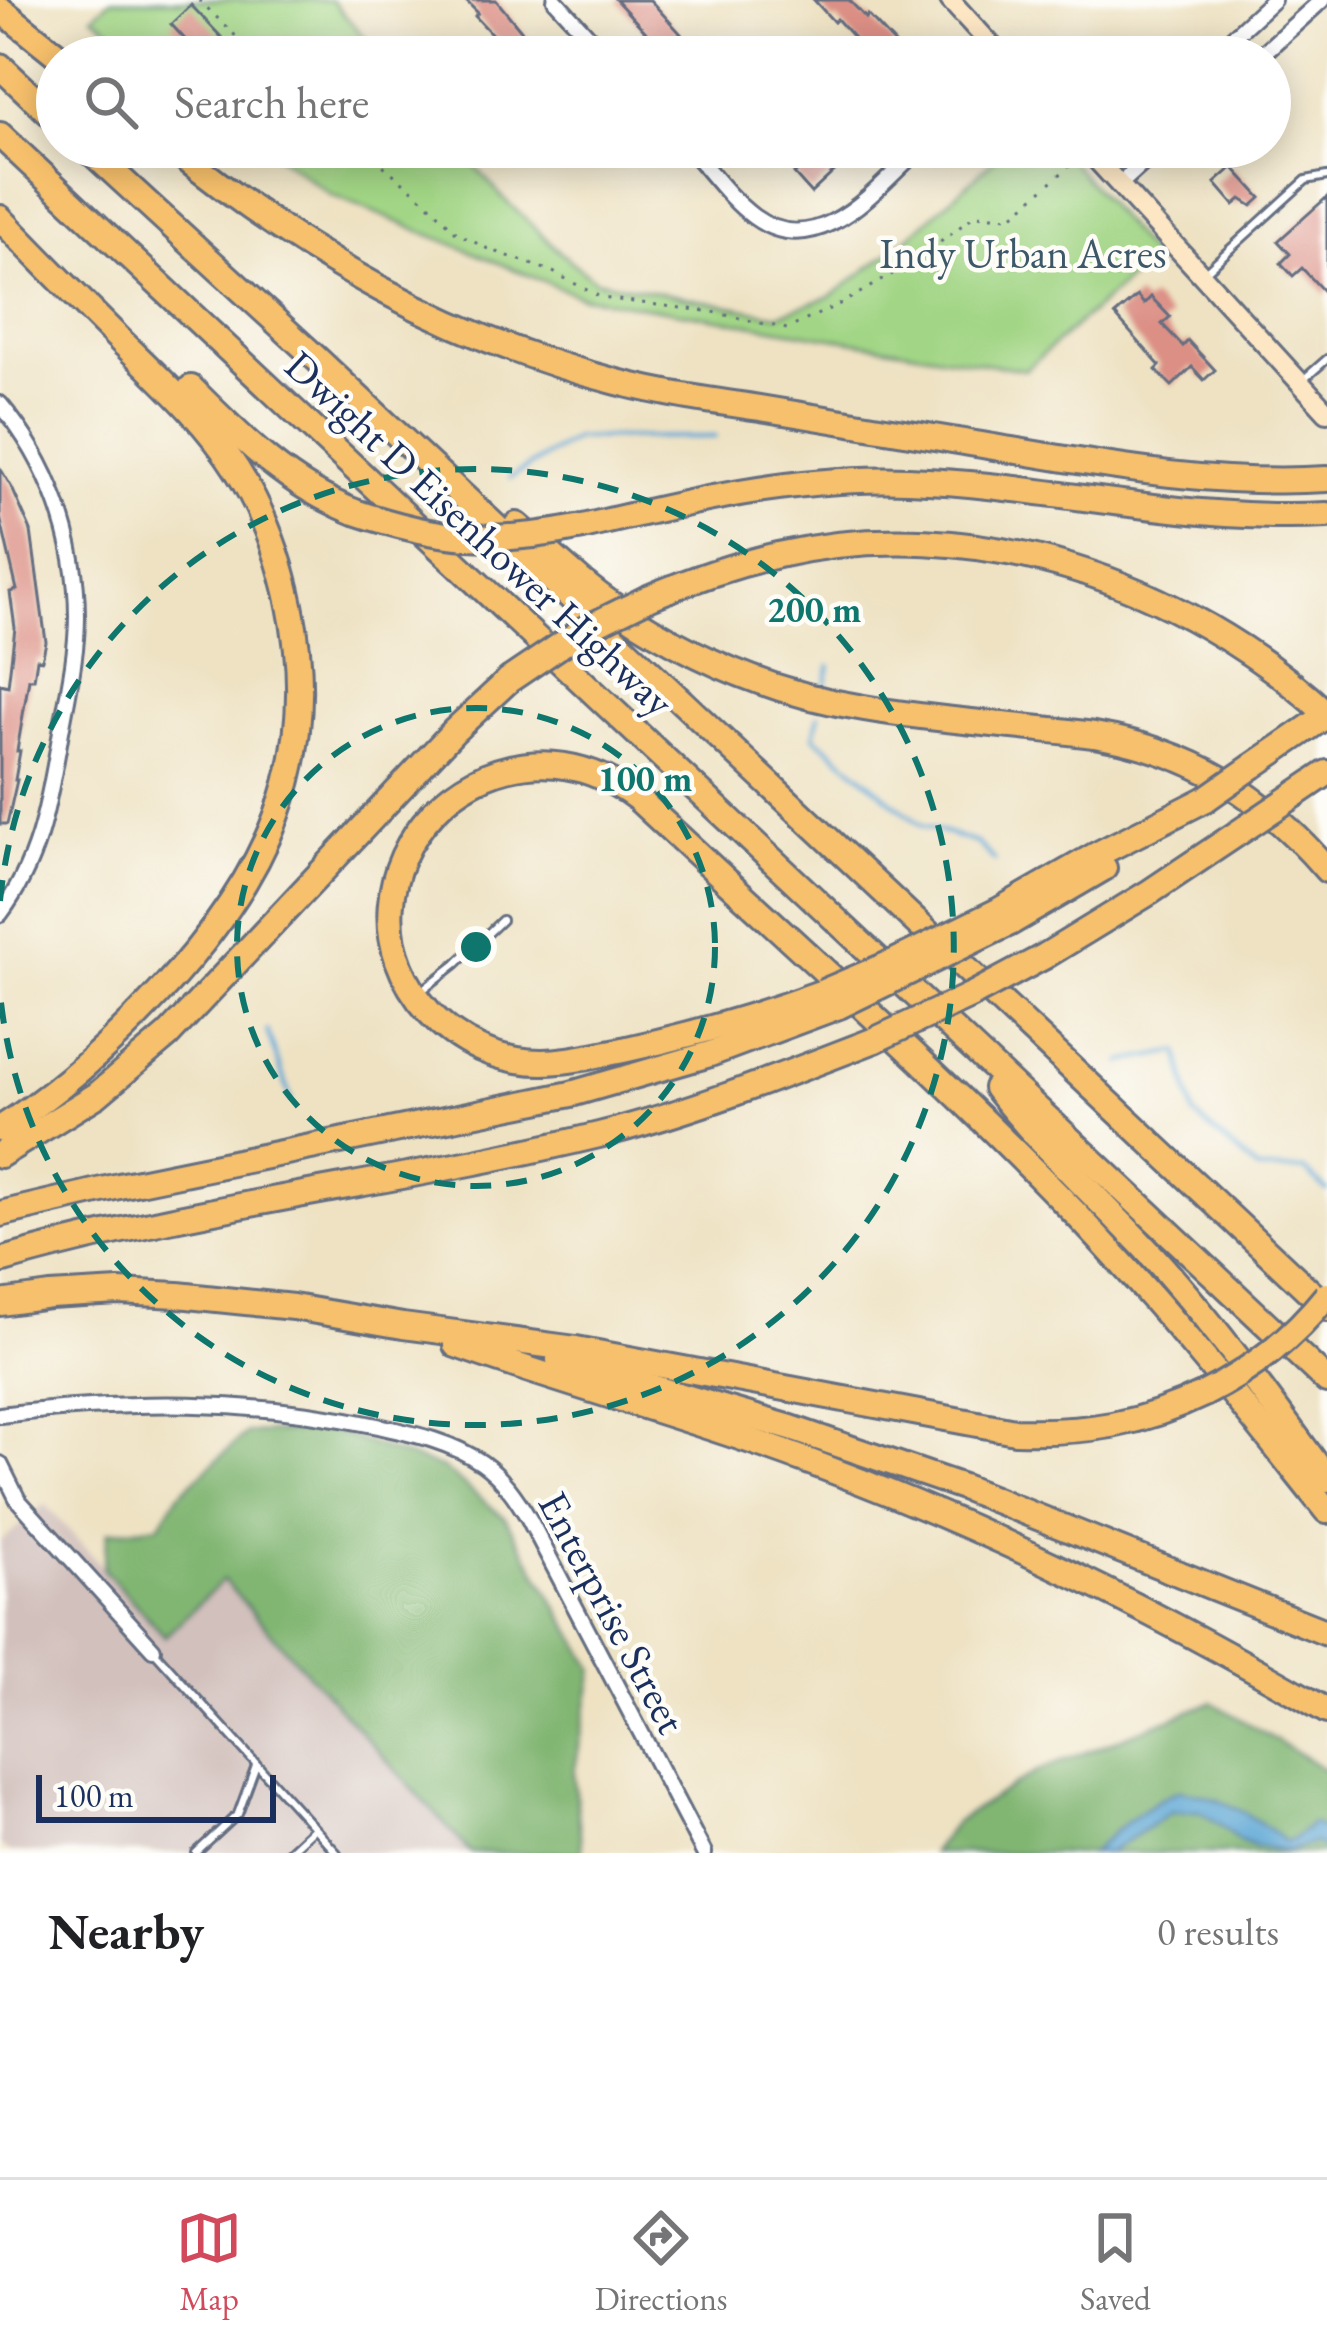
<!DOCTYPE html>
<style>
:root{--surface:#fff;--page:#f2f2f2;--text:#202124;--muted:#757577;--line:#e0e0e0;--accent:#d1495b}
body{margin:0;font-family:"EB Garamond",serif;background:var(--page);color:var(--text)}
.scale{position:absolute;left:36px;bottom:30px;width:240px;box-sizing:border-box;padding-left:12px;border:6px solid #1b2f5e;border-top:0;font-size:33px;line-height:42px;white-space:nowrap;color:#1b2f5e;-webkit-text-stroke:9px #fdfcf7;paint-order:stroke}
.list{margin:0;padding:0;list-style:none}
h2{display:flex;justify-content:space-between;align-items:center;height:156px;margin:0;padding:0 48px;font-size:51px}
h2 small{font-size:39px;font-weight:400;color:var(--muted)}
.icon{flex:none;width:66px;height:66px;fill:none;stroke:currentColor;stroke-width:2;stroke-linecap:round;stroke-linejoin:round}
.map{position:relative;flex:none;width:1327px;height:1853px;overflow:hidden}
.search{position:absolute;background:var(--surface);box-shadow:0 6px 30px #0003;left:36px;right:36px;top:36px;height:132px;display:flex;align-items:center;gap:30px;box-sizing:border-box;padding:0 42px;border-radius:66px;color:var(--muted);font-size:45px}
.sheet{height:324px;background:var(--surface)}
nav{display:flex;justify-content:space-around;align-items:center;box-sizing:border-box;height:168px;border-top:3px solid var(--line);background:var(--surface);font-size:33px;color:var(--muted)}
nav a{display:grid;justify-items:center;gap:6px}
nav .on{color:var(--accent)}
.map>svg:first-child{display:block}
.industrial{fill:#d1c0bc}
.green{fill:#a2d585;stroke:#5e8272;stroke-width:3}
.forest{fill:#81b672;stroke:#4e7268;stroke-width:3}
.water{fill:#5da7d5;stroke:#3c6b9a;stroke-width:3}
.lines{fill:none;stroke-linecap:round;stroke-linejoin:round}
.stream{stroke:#5da7d5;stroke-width:4.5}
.building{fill:#dc8f85}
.service-casing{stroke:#656e81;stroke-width:12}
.minor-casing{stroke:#656e81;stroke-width:20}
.secondary-casing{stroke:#656e81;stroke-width:24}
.motorway-casing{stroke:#656e81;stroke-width:30}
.path{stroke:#656e81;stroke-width:3;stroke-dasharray:3 9;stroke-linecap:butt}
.service{stroke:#fff;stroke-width:6}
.minor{stroke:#fff;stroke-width:14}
.secondary{stroke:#fce6c4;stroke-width:18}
.motorway{stroke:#f7c06c;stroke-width:24}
.motorway-bridge-casing{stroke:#656e81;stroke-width:30;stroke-linecap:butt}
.motorway-bridge{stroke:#f7c06c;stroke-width:24}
.ring{fill:none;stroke:#0f766e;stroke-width:6;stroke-dasharray:21 15}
.labels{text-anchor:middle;stroke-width:9;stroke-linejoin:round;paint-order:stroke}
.park-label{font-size:42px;fill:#3d5868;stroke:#fdfcf7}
.street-label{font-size:42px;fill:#1b2f5e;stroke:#fdfcf7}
.centre{fill:#0f766e;stroke:#fdfcf7;stroke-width:6}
.ring-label{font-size:36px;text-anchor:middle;font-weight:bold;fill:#0f766e;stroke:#fdfcf7;stroke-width:9;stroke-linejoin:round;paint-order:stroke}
</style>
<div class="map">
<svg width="1327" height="1853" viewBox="0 0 1327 1853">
<rect width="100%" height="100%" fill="#fdfcf7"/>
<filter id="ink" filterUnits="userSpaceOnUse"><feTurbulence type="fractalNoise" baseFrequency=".00833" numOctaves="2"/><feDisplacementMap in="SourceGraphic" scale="24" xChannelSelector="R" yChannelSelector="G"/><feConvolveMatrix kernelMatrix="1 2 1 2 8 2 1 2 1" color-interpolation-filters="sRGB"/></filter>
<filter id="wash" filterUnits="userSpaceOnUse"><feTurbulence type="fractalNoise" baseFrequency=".004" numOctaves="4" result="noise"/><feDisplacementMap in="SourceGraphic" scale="48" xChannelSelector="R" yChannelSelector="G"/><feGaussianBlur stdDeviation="2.7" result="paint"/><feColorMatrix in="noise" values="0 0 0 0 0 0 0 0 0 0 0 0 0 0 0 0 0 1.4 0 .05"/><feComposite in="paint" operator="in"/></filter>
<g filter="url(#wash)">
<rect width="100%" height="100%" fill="#eee2c3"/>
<path class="industrial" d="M 45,1504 L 164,1635 L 223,1579 L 471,1853 L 9,1853 L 0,1844 L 0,1542 Z"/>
<g class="green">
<path d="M 111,0 L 331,0 L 382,57 L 147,57 L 93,16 Z"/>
<path d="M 266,147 L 458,147 L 503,198 L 570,261 L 595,280 L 777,315 L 832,296 L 907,239 L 1008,147 L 1059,147 L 1153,258 L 1025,370 L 580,296 L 331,195 Z"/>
</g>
<g class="forest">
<path d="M 329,1430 L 444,1469 L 505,1518 L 594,1669 L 574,1773 L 582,1853 L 471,1853 L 223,1580 L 165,1636 L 103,1569 L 108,1532 L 159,1525 L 178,1495 L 247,1433 Z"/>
<path d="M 1212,1702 L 1327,1771 L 1327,1853 L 932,1853 L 955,1822 L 1038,1771 Z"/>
</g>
<path class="water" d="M 1180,1790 C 1220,1796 1255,1816 1285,1842 L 1292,1840 L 1312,1823 L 1327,1831 L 1327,1850 L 1314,1843 L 1287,1851 L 1255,1846 L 1238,1840 L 1221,1825 L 1199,1811 L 1171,1812 L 1108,1853 L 1091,1853 C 1115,1830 1149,1802 1180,1790 Z"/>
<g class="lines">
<g class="stream">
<path d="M 510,478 L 576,438 L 715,437"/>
<path d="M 826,683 L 830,666"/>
<path d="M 819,715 L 814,736 L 922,826 L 977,843 L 995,861"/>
<path d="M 267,1031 L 291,1099"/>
<path d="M 1122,1062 L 1179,1051 L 1194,1115 L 1258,1170 L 1305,1170 L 1327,1191"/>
</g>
</g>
<g id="blocks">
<g class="building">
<path d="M 465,0 L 496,0 L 543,57 L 513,57 L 475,16 L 478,13 Z"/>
<path d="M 616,0 L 650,0 L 681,34 L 677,37 L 696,57 L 669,57 Z"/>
<path d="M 814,0 L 849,0 L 866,18 L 868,15 L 896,45 L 883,57 L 871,57 L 837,19 L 834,22 Z"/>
<path d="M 191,5 L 240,57 L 201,57 L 171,24 Z"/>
<path d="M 824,148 L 840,166 L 811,193 L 794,174 Z"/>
<path d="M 1233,167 L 1261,198 L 1252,206 L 1241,199 L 1234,205 L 1215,183 Z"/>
<path d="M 1327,197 L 1327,295 L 1302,268 L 1293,276 L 1281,263 L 1290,254 L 1278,241 Z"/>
<path d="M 1137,296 L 1144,304 L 1151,297 L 1170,317 L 1162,324 L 1183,346 L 1188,341 L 1215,370 L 1204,380 L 1192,367 L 1172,386 L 1156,370 L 1160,366 L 1115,315 Z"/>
<path d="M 0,468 L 12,488 L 31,531 L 46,642 L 42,660 L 37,659 L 34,679 L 29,679 L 17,751 L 20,751 L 15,780 L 17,780 L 7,824 L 0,824 L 0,684 L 8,686 L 15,628 L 10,592 L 17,590 L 0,517 Z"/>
</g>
</g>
</g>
<g filter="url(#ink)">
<use href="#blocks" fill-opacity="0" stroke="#656e81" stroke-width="3"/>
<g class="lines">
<defs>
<g id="service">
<path d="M 1205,272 L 1306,180 L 1327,176"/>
<path d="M 1303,380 L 1327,359"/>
<path d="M 424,989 L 456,964 L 502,920"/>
<path d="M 155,1652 L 337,1853"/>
<path d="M 196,1853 L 238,1814 L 256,1765"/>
<path d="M 287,1853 L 314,1828"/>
</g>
<g id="minor">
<path d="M 555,0 L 607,57"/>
<path d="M 1211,57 L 1273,0"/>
<path d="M 1259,57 L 1322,0"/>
<path d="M 688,147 C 709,169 729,199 754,217 C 819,264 877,187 921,147"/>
<path d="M 1120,184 L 1161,147"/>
<path d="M 0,404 C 49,462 77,539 77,616 C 77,658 66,701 59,743 C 48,805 39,862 0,914"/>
<path d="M 0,1415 C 129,1400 250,1399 378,1426 C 414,1434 452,1442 482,1463 C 503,1478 516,1497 529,1519 L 704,1853"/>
<path d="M 0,1464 L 18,1500 L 153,1649"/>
</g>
<g id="secondary">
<path d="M 950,0 L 1002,57"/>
<path d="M 1085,147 L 1327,412"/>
</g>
<g id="motorway">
<path d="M 0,9 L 60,57"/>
<path d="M 0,66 L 57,120"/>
<path d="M 0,135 L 1327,1381"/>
<path d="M 86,147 L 317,359 L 1327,1308"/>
<path d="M 171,147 C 307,257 447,338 617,382 C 664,394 712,401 760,408 C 826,419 892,430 958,441 C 1080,461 1202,487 1327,479"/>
<path d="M 0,218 C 40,260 81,301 122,342 C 163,382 206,421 237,470 C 264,512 280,557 290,605 C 323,763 265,880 159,993 C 111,1045 60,1091 0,1129"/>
<path d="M 191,388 C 241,438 288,486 355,512"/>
<path d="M 517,525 C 550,553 581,584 617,608 C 691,658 775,694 864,708 C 939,721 1017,725 1094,735 C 1192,751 1263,795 1327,870"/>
<path d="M 583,527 C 691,501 796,476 908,480 C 1048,485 1186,523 1327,515"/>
<path d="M 648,598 C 690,580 734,565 778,555 C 974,510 1182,581 1327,714"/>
<path d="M 1253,766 L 1327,715"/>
<path d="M 1296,794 L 1327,773"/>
<path d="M 998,911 L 1096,855 L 1206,799"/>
<path d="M 1010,923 L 1104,868"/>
<path d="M 1045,956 L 1150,892 L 1247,827"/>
<path d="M 823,992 C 758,1016 691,1035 623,1050 C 596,1055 569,1062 542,1062 C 499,1062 457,1043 429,1012 C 311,879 487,686 637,798 C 784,935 935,1068 1074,1212 C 1164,1306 1246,1409 1327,1511"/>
<path d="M 996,1088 C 1045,1151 1104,1203 1158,1262 C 1219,1330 1273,1405 1327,1479"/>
<path d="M 0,1155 L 97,1095 L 168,1035 L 454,731 L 509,680"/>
<path d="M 0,1214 L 119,1186 L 571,1094 L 710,1054 L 839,1006"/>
<path d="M 0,1261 C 195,1205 401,1183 599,1135 C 694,1111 784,1075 875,1040"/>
<path d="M 0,1303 L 50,1296 L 119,1292 L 178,1295 L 293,1307 L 403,1326 L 576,1349 L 1015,1431 C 1086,1433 1140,1425 1204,1394"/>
<path d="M 456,1345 C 573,1387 694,1418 810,1462 C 990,1529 1162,1614 1327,1711"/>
<path d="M 559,1360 L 791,1428 L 963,1487 L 1327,1633"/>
</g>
</defs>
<use href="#service" class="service-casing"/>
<use href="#minor" class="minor-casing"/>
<use href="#secondary" class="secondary-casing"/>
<use href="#motorway" class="motorway-casing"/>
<g class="path">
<path d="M 199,0 L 257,57"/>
<path d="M 368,147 L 379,162 L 427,202 L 457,233 L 486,248 L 553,272 L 602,298 L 713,312 L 787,329 L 844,302 L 920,258 L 975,215 L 1011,217 L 1073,163"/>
</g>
<use href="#service" class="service"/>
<use href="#minor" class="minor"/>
<use href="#secondary" class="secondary"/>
<use href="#motorway" class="motorway"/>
<defs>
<g id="motorway-bridge">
<path d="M 355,512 C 441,541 494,545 583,527"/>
<path d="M 509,680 L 583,630 L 648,598"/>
<path d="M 1206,799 L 1253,766"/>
<path d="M 1247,827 L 1296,794"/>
<path d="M 823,992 L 896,961 L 998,911"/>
<path d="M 839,1006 L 1010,923"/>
<path d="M 875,1040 L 972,995 L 1045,956"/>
<path d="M 1204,1394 C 1254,1369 1292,1338 1327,1295"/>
</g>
</defs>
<use href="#motorway-bridge" class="motorway-bridge-casing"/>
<use href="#motorway-bridge" class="motorway-bridge"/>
</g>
</g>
<g class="ring">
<circle cx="476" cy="947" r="239"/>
<path d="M0 901A478 478 0 1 1 0 993"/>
</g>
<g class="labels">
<g class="park-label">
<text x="1023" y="268">Indy Urban Acres</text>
</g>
<g class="street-label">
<text transform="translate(480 533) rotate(43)" y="15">Dwight D Eisenhower Highway</text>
<text transform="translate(613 1612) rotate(62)" y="15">Enterprise Street</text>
</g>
</g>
<circle cx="476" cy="947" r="18" class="centre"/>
<g class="ring-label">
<text x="814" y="622">200 m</text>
<text x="645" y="791">100 m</text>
</g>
</svg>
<div class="scale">100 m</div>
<div class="search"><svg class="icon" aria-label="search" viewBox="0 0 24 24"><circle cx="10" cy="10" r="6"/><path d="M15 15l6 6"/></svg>Search here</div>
</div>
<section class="sheet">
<h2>Nearby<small>0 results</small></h2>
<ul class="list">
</ul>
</section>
<nav>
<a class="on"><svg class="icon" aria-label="map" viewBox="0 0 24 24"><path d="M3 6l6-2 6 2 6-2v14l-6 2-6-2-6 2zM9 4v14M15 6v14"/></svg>Map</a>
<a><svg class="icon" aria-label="directions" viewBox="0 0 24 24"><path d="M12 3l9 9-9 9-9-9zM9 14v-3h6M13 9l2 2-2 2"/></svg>Directions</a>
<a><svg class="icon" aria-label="saved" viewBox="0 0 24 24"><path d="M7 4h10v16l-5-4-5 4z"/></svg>Saved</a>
</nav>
